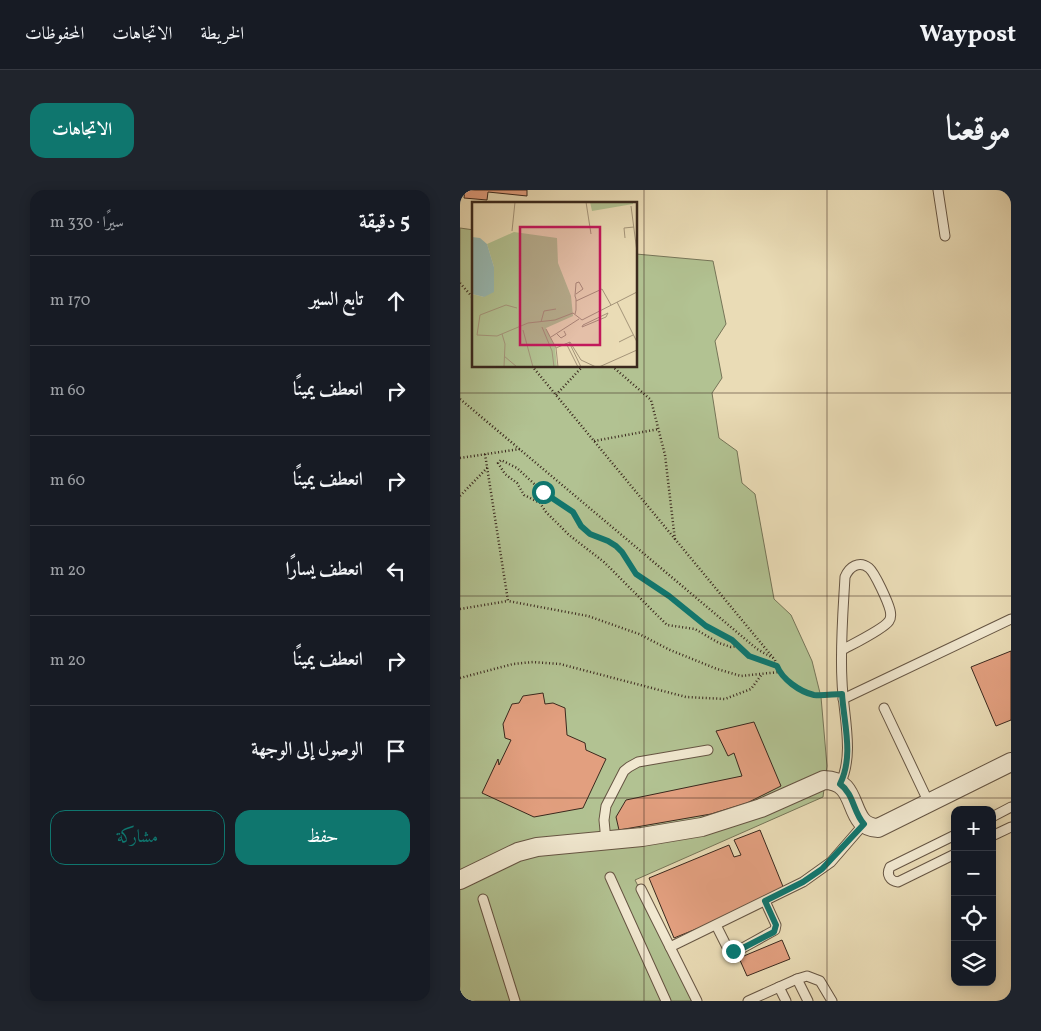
<!DOCTYPE html>
<html lang="ar">
<meta charset="utf-8">
<style>
:root{--surface:#171b24;--page:#20242c;--text:#f1f3f6;--muted:#9ea1a6;--line:#363941;--accent:#0f766e}
body{margin:0;font-family:Vollkorn,Amiri,serif;background:var(--page);color:var(--text);direction:rtl}
.controls{position:absolute;right:15px;bottom:15px;display:grid;overflow:hidden;border-radius:10px;box-shadow:0 2px 12px #0003}
.controls button{width:45px;height:45px;display:grid;place-items:center;padding:0;border:0;border-bottom:1px solid var(--line);background:var(--surface);color:var(--text);font:25px sans-serif}
.stop{position:absolute;width:15px;height:15px;margin:-11px;border:4px solid #0f766e;border-radius:50%;background:#fff}
.stop.end{background:#0f766e;border-color:#fff;box-shadow:0 1px 5px #0008}
.list{margin:0;padding:0;list-style:none}
h2{display:flex;justify-content:space-between;align-items:center;height:65px;margin:0;padding:0 20px;font-size:21px}
h2 small{font-size:16px;font-weight:400;color:var(--muted)}
.list li{display:grid;grid-template-columns:32px 1fr auto;gap:15px;align-items:center;box-sizing:border-box;height:90px;padding:0 20px;border-top:1px solid var(--line)}
.list b{display:block;font-size:19px;white-space:nowrap}
.list em{font-size:16px;font-style:normal;color:var(--muted)}
.actions{display:flex;gap:10px;padding:15px 20px}
.actions a{flex:1;padding:11px 0;border:1px solid var(--accent);border-radius:15px;text-align:center;font-size:18px;color:var(--accent)}
.actions .main{background:var(--accent);color:#fff}
.icon{flex:none;width:28px;height:28px;fill:none;stroke:currentColor;stroke-width:2;stroke-linecap:round;stroke-linejoin:round}
.map{position:relative;flex:none;width:551px;height:811px;overflow:hidden;direction:ltr;border-radius:15px}
header{display:flex;align-items:center;gap:30px;box-sizing:border-box;height:70px;padding:0 25px;background:var(--surface);border-bottom:1px solid var(--line)}
header strong{font-size:24px}
nav{display:flex;gap:28px;margin-inline-start:auto;font-size:18px}
.intro{display:flex;align-items:center;justify-content:space-between;box-sizing:border-box;height:120px;padding:0 30px}
h1{margin:0;font-size:35px}
.button{padding:12px 22px;border-radius:15px;background:var(--accent);color:#fff;font-size:18px;font-weight:700}
main{display:flex;gap:30px;padding:0 30px}
aside{flex:1;background:var(--surface);border-radius:15px;box-shadow:0 2px 12px #0003}
.map>svg:first-child{display:block}
.green{fill:#b2c292;stroke:#767558}
.building{fill:#e29f7f;stroke:#3a281d}
.lines{fill:none;stroke-linecap:round;stroke-linejoin:round}
.service-casing{stroke:#665543;stroke-width:11}
.minor-casing{stroke:#665543;stroke-width:20}
.path{stroke:#3a281d;stroke-width:2.5;stroke-dasharray:1 2.5;stroke-linecap:butt}
.service{stroke:#f1e8d0;stroke-width:9}
.minor{stroke:#f1e8d0;stroke-width:18}
.route{stroke:#0f766e;stroke-width:6}
.grid{fill:none;stroke:#3a281d;stroke-width:1;stroke-opacity:0.55}
.inset-road{fill:none;stroke:#a49479;stroke-width:1}
.view{fill:#c2185b;fill-opacity:0.15;stroke:#c2185b;stroke-width:2.5}
.inset-edge{fill:none;stroke:#3a281d;stroke-width:2.5}
</style>
<header>
<strong>Waypost</strong>
<nav><a>الخريطة</a><a>الاتجاهات</a><a>المحفوظات</a></nav>
</header>
<div class="intro"><h1>موقعنا</h1><a class="button">الاتجاهات</a></div>
<main>
<div class="map">
<svg width="551" height="811" viewBox="0 0 551 811">
<rect width="100%" height="100%" fill="#eadcb6"/>
<filter id="stains"><feTurbulence type="fractalNoise" baseFrequency=".004" numOctaves="4"/><feColorMatrix values="0 0 0 0 .2 0 0 0 0 .09 0 0 0 0 .02 0 0 0 .5 -.17"/></filter>
<radialGradient id="worn" r=".72"><stop offset=".6" stop-color="#630" stop-opacity="0"/><stop offset="1" stop-color="#630" stop-opacity=".3"/></radialGradient>
<path class="green" d="M 0,38 L 14,40 L 14,176 L 176,176 L 176,64 L 253,71 L 266,134 L 255,151 L 262,188 L 252,203 L 259,248 L 277,261 L 282,293 L 295,304 L 314,409 L 331,425 L 352,471 L 361,507 L 367,576 L 363,607 L 175,690 L 237,811 L 0,811 Z"/>
<g class="building">
<path d="M 5,0 L 67,0 L 67,6 L 28,2 L 27,10 L 4,8 Z"/>
<path d="M 551,461 L 551,530 L 536,536 L 511,477 Z"/>
<path d="M 83,503 L 85,514 L 93,513 L 105,518 L 107,545 L 125,553 L 126,560 L 146,569 L 123,618 L 74,627 L 22,603 L 38,569 L 39,575 L 51,550 L 45,548 L 43,534 L 52,514 L 59,513 L 63,506 Z"/>
<path d="M 294,532 L 321,596 L 287,613 L 251,624 L 159,640 L 156,627 L 166,610 L 282,586 L 274,563 L 268,566 L 256,541 Z"/>
<path d="M 300,640 L 324,699 L 300,713 L 214,748 L 189,688 L 269,655 L 274,667 L 281,665 L 274,650 Z"/>
<path d="M 322,750 L 330,769 L 287,786 L 279,768 Z"/>
</g>
<g class="lines">
<defs>
<g id="service">
<path d="M 478,0 L 485,46"/>
<path d="M 383,509 L 551,429"/>
<path d="M 424,518 L 469,613"/>
<path d="M 380,594 C 395,564 383,524 382,491 C 380,457 383,422 385,387 C 389,377 399,370 409,378 C 415,383 428,412 430,420 C 431,424 431,428 429,431 C 424,439 391,455 382,460"/>
<path d="M 532,627 L 551,617"/>
<path d="M 495,645 L 430,677 C 426,685 430,691 438,692 L 495,664"/>
<path d="M 532,646 L 551,637"/>
<path d="M 146,651 L 144,630 L 146,616 L 164,581 L 169,577 L 178,572 L 248,560"/>
<path d="M 150,687 L 206,811"/>
<path d="M 181,699 L 237,811"/>
<path d="M 23,709 L 55,811"/>
<path d="M 256,735 L 267,757 L 273,761 L 279,760 L 315,740 L 316,735 L 305,711"/>
<path d="M 210,757 L 343,692 L 371,672 L 404,634"/>
<path d="M 337,789 L 348,811"/>
<path d="M 319,797 L 326,811"/>
<path d="M 288,811 L 337,789 L 347,786 L 360,791 L 372,811"/>
</g>
<path id="minor" d="M 0,690 L 58,662 L 77,657 L 182,647 L 242,637 L 301,618 L 364,590 C 402,590 385,637 418,638 L 551,572"/>
</defs>
<use href="#service" class="service-casing"/>
<use href="#minor" class="minor-casing"/>
<g class="path">
<path d="M 0,93 L 14,109"/>
<path d="M 72,176 L 315,470 L 319,482 L 330,493 L 354,505 L 371,504"/>
<path d="M 152,176 L 191,210 L 205,265 L 215,350"/>
<path d="M 96,205 L 123,176"/>
<path d="M 0,209 L 297,459 L 313,468"/>
<path d="M 134,251 L 199,239"/>
<path d="M 25,264 L 48,411 L 128,426 L 179,444 L 210,460 L 257,479 L 281,486 L 319,482"/>
<path d="M 0,268 L 60,259"/>
<path d="M 0,306 L 28,277"/>
<path d="M 0,419 L 48,411"/>
<path d="M 278,456 L 271,457 L 259,453 L 235,439 L 207,435 L 144,372 L 109,345 L 86,322 L 80,313 L 64,305 L 57,293 L 45,284 L 38,273 L 41,270 L 57,278 L 83,302 L 113,322 L 121,336 L 130,344 L 148,351 L 156,356 L 162,362 L 176,384 L 209,406 L 246,437 L 272,450 L 289,466 L 317,476"/>
<path d="M 0,488 L 53,474 L 73,472 L 100,474 L 226,507 L 265,509 L 291,499 L 302,484"/>
</g>
<use href="#service" class="service"/>
<use href="#minor" class="minor"/>
</g>
<g class="lines">
<path class="route" d="M 83,302 L 113,322 L 121,336 L 130,344 L 148,351 L 156,356 L 162,362 L 176,384 L 209,406 L 246,436 L 272,450 L 289,466 L 317,476 C 322,489 340,502 354,505 C 363,506 374,504 382,504 C 384,534 394,566 380,594 C 394,604 393,622 404,634 L 362,679 L 343,692 L 305,711 L 316,735 L 314,742 L 279,760 L 273,761"/>
</g>
<path class="grid" d="M 184,0 L 184,811M 367,0 L 367,811M 0,203 L 551,203M 0,406 L 551,406M 0,608 L 551,608"/>
<g transform="translate(12 12)">
<rect width="165" height="165" fill="#eadcb6"/>
<path d="M 118,0 L 161,0 L 161,2 L 120,9 ZM 42,30 L 85,36 L 86,61 L 99,94 L 101,114 L 74,126 L 83,145 L 85,165 L 0,165 L 0,92 L 12,95 L 22,65 L 15,42 Z" fill="#b2c292"/>
<path d="M 0,35 L 8,36 L 15,42 L 22,65 L 22,90 L 12,95 L 0,92 Z" fill="#98bab4"/>
<path class="inset-road" d="M 114,0 L 119,32M 159,4 L 165,50M 40,29 L 43,0M 153,36 L 152,26 L 162,25M 104,99 L 130,87 L 139,103M 145,100 L 165,140M 45,106 L 34,103 L 8,113 L 5,133 L 25,134 L 56,121 L 83,118 L 101,111 L 110,118 L 165,90M 136,111 L 134,115 L 110,125 L 111,123 ZM 103,112 L 104,108 L 104,97 L 103,94 L 104,81 L 107,80 L 111,87 L 104,92M 69,120 L 72,109 L 84,107M 70,125 L 80,149 L 82,165M 74,127 L 84,146M 51,128 L 61,165M 30,132 L 33,142 L 32,165M 85,132 L 89,136 L 94,133 L 92,129M 79,135 L 107,117M 97,140 L 109,165M 147,140 L 161,133M 94,141 L 106,165M 32,154 L 45,165M 86,165 L 84,146 L 98,140 L 109,158 L 124,165M 127,165 L 165,148"/>
<path class="view" d="M 48,25 L 128,25 L 128,143 L 48,143 Z"/>
<rect width="165" height="165" class="inset-edge"/>
</g>
<rect width="100%" height="100%" filter="url(#stains)"/>
<rect width="100%" height="100%" fill="url(#worn)"/>
</svg>
<div class="controls">
<button>+</button>
<button>−</button>
<button><svg class="icon" aria-label="locate" viewBox="0 0 24 24"><circle cx="12" cy="12" r="6"/><path d="M12 2v4M12 18v4M2 12h4M18 12h4"/></svg></button>
<button><svg class="icon" aria-label="layers" viewBox="0 0 24 24"><path d="M12 4l9 5-9 5-9-5zM3 14l9 5 9-5"/></svg></button>
</div>
<div class="stop" style="left:83px;top:302px"></div>
<div class="stop end" style="left:273px;top:761px"></div>
</div>
<aside>
<h2>5 دقيقة<small>سيرًا · 330 m</small></h2>
<ul class="list">
<li><svg class="icon" aria-label="ahead" viewBox="0 0 24 24"><path d="M12 20V5M6 11l6-6 6 6"/></svg><div><b>تابع السير</b></div><em>170 m</em></li>
<li><svg class="icon" aria-label="right" viewBox="0 0 24 24"><path d="M7 20v-9h11M14 6l5 5-5 5"/></svg><div><b>انعطف يمينًا</b></div><em>60 m</em></li>
<li><svg class="icon" aria-label="right" viewBox="0 0 24 24"><path d="M7 20v-9h11M14 6l5 5-5 5"/></svg><div><b>انعطف يمينًا</b></div><em>60 m</em></li>
<li><svg class="icon" aria-label="left" viewBox="0 0 24 24"><path d="M17 20v-9H6M10 6l-5 5 5 5"/></svg><div><b>انعطف يسارًا</b></div><em>20 m</em></li>
<li><svg class="icon" aria-label="right" viewBox="0 0 24 24"><path d="M7 20v-9h11M14 6l5 5-5 5"/></svg><div><b>انعطف يمينًا</b></div><em>20 m</em></li>
<li><svg class="icon" aria-label="arrive" viewBox="0 0 24 24"><path d="M6 21V4h12l-3 4 3 4H6"/></svg><div><b>الوصول إلى الوجهة</b></div></li>
</ul>
<div class="actions"><a class="main">حفظ</a><a>مشاركة</a></div>
</aside>
</main>
